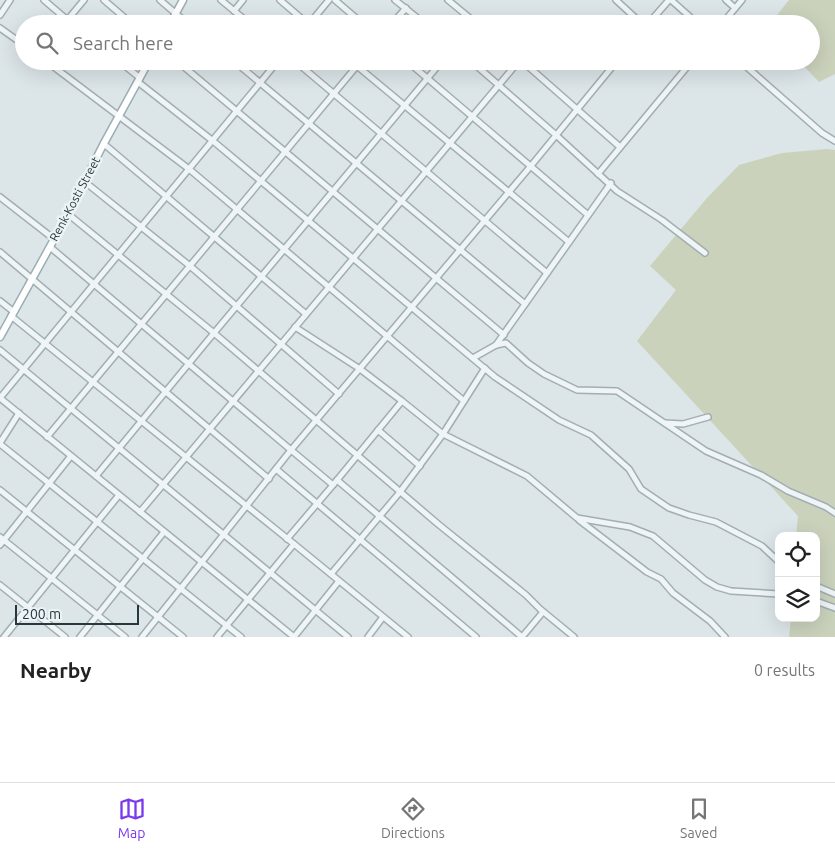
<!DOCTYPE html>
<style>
:root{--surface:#fff;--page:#f2f2f2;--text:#222;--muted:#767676;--line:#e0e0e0;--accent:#7c3aed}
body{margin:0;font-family:Ubuntu,sans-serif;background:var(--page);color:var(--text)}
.controls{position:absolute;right:15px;bottom:15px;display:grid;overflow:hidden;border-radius:10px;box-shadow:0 5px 20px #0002}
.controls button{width:45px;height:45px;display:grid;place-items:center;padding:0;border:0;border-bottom:1px solid var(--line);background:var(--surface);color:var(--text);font:25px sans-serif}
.scale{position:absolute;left:15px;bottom:12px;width:124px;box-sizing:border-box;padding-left:5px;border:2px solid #25383f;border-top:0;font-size:14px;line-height:18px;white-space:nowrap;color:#25383f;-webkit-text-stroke:4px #ebf3f5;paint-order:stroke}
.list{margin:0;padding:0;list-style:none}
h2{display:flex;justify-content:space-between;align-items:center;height:65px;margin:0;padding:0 20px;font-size:21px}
h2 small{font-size:16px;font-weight:400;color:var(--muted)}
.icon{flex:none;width:28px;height:28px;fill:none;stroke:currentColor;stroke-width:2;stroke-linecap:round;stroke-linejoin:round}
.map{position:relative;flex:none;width:835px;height:637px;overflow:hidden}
.search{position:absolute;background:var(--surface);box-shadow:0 5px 20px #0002;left:15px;right:15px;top:15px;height:55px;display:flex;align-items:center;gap:12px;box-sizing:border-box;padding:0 18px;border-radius:28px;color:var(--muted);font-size:19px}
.sheet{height:145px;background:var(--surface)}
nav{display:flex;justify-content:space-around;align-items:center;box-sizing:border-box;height:70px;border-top:1px solid var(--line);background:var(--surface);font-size:14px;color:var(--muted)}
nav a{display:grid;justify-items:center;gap:2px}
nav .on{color:var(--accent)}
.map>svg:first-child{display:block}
.green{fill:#cad2bc}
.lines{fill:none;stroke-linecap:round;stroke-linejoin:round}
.minor-casing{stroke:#a1aeb2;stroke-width:8}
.major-casing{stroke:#9aaeb4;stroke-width:9}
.minor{stroke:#eff4f6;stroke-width:5}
.major{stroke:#fff;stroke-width:6}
.labels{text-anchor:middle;stroke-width:5;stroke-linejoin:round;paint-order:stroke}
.street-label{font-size:12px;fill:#25383f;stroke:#ebf3f5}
</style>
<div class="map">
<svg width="835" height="637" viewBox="0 0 835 637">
<rect width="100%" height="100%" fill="#dce5e8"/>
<g class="green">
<path d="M 789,0 L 835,0 L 835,74 L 819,82 L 799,61 L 811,61 L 811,24 L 770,24 Z"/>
<path d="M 827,149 L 835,150 L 835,637 L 789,637 L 791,618 L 816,618 L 816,536 L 796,536 L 798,516 L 637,341 L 676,290 L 650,266 L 707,198 L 739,165 L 782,153 Z"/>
</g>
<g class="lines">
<defs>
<g id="minor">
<path d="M 44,0 L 72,24"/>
<path d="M 104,0 L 132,24"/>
<path d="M 160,0 L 188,24"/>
<path d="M 221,0 L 250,24"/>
<path d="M 280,0 L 308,24"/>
<path d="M 335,0 L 363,24"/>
<path d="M 395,0 L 425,24"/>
<path d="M 448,0 L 477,24"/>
<path d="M 616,0 L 642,24"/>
<path d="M 671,0 L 698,24"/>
<path d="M 726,0 L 735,8"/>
<path d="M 234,11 L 243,0"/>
<path d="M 0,15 L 10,0"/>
<path d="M 64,24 L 84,0"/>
<path d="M 309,24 L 329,0"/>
<path d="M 392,24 L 406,8"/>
<path d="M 648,24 L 669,0"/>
<path d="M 722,24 L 742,0"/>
<path d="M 0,28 L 24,45"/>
<path d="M 46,61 L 189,169 L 464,401"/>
<path d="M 119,61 L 140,78"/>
<path d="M 177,61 L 504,335"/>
<path d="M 234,61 L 525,304"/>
<path d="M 295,61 L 547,273"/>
<path d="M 351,61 L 569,242"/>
<path d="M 407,61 L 588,215"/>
<path d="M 471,61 L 556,135 L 617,191 L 662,220 L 705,253"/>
<path d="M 522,61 L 620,147"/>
<path d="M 740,61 L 822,133 L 835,141"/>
<path d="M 138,82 L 213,141 L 495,377 L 559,420 L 591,435 L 629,469 L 641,489 L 669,508 L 689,515 L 716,522 L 762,546 L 779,562"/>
<path d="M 104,144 L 306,314"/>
<path d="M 598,174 L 692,61"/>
<path d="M 85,182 L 190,266 L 339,394"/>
<path d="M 0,197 L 54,239"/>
<path d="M 68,214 L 214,333 L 438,524 L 526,595 L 540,609 L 574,637"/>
<path d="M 50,247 L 291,450 L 142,637"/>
<path d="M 0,252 L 269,479"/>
<path d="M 0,301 L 14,312"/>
<path d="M 11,316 L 294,544 L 217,637"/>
<path d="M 295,327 L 360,369 L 402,401 L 443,434 L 527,476 L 577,518 L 630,527 L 653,536 L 705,580 L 717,587 L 731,591 L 779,594"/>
<path d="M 496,345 L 611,183"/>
<path d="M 0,350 L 348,637"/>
<path d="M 473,358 L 496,345 L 506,343 L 528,363 L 544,374 L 577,390 L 617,391 L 706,451 L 761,475 L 788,491 L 826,507 L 835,513"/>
<path d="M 0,398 L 278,61"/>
<path d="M 0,398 L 294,637"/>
<path d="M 402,401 L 333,485 L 291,450 L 530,167 L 617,61"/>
<path d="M 665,423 L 683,424 L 708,417"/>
<path d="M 378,430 L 420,466"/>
<path d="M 47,437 L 361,61"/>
<path d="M 0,443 L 19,413"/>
<path d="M 0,444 L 241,637"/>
<path d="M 276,469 L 476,637"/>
<path d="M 96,476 L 214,333 L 442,61"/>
<path d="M 337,480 L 522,637"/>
<path d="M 0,490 L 183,637"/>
<path d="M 140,512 L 519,61"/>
<path d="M 579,520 L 647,572 L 661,579 L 673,593 L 710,621 L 725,637"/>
<path d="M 0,537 L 125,637"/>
<path d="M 287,539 L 333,485"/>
<path d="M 294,544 L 408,637"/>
<path d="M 0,545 L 71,456"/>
<path d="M 331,574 L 400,492 L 443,434 L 485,368"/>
<path d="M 0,585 L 65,637"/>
<path d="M 816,586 L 835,594"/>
<path d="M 816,601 L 835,608"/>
<path d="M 4,637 L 119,495"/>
<path d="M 80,637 L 164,532"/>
<path d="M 294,637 L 339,581"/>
<path d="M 368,637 L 383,617"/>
<path d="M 522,637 L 543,612"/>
</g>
<g id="major">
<path d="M 170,24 L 183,0"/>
<path d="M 0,337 L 68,214 L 103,145 L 149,61"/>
</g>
</defs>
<use href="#minor" class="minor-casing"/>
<use href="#major" class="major-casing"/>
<use href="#minor" class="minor"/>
<use href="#major" class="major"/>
</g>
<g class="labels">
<g class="street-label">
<text transform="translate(75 199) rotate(-62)" y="4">Renk-Kosti Street</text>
</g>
</g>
</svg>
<div class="controls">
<button><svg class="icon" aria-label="locate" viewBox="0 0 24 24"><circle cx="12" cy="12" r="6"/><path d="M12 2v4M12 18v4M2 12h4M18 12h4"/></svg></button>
<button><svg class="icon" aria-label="layers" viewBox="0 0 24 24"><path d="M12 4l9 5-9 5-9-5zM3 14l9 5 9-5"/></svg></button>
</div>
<div class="scale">200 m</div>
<div class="search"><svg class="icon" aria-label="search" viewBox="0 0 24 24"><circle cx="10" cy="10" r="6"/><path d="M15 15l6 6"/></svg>Search here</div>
</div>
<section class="sheet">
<h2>Nearby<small>0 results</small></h2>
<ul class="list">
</ul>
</section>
<nav>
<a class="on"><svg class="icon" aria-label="map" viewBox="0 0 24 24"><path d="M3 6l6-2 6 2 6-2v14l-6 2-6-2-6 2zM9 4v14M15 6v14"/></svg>Map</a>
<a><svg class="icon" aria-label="directions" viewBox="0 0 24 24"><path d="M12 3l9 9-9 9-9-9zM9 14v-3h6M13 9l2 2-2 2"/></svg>Directions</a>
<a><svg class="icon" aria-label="saved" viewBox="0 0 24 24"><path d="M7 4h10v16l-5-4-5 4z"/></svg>Saved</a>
</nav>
